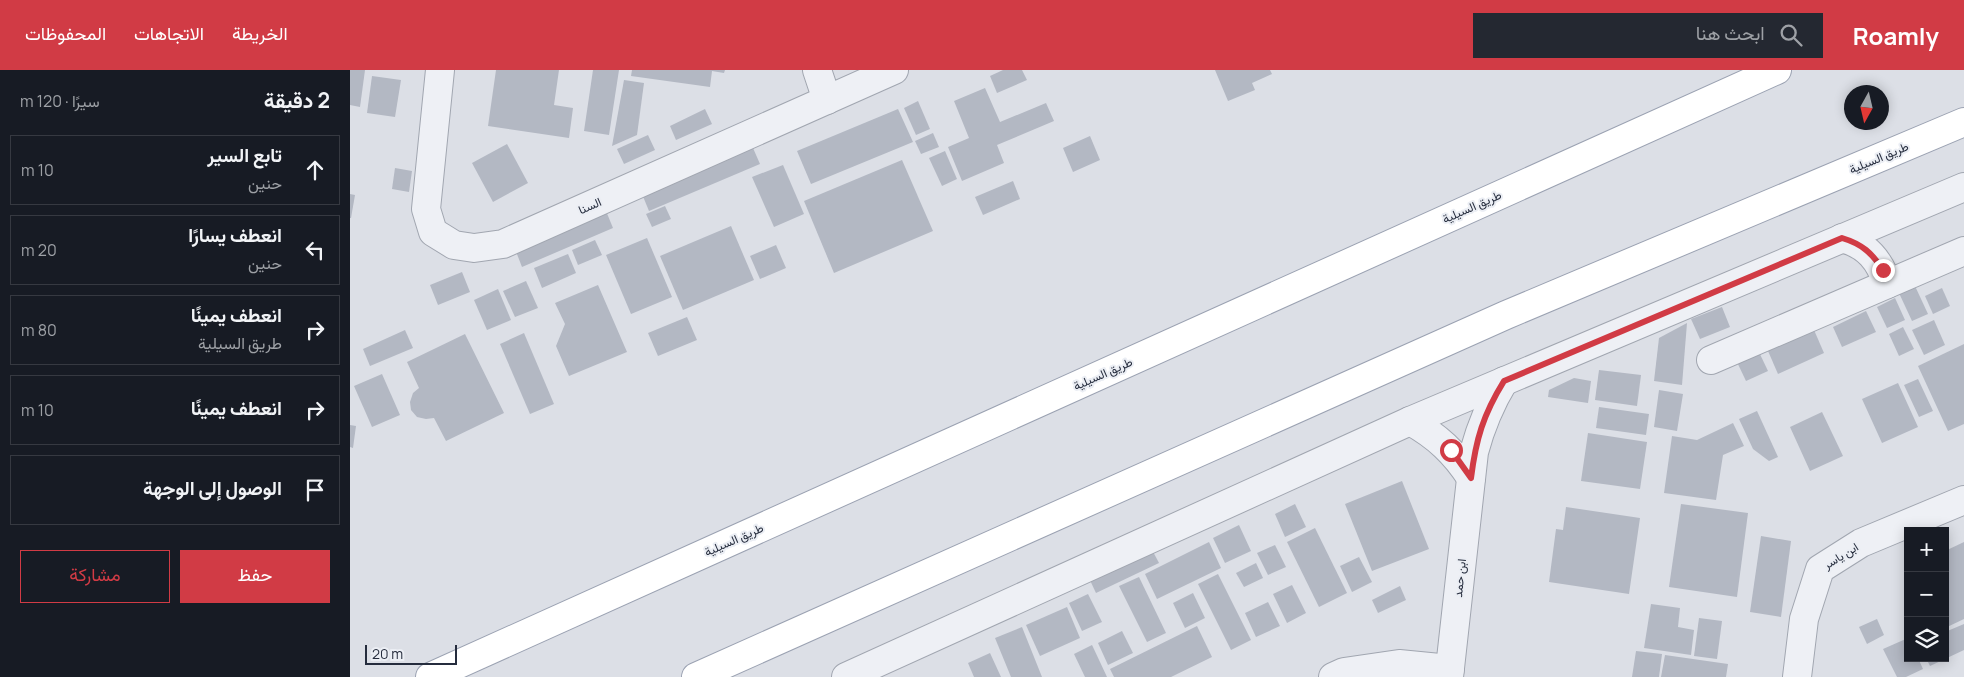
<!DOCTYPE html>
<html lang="ar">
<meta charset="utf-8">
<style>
:root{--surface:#171b24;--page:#242831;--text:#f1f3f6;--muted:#9ea1a6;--line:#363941;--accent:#d13b45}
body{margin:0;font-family:Manrope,Vazirmatn,sans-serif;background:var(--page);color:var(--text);direction:rtl}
.controls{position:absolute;right:15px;bottom:15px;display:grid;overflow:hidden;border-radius:0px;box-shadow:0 2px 12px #0003}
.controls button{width:45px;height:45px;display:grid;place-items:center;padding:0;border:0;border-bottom:1px solid var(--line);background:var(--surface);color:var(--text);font:25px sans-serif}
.compass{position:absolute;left:1494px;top:15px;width:45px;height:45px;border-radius:50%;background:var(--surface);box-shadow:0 2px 12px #0003;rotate:188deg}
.scale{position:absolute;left:15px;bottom:12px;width:92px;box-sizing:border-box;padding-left:5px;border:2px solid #252c3d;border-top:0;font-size:14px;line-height:18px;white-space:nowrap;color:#252c3d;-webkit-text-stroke:4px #ebeef4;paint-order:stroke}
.stop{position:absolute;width:15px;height:15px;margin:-11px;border:4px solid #d13b45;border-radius:50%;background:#fff}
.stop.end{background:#d13b45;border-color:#fff;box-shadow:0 1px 5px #0008}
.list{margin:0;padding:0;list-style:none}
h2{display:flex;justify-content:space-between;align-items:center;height:65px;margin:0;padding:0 20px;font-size:21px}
h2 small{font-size:16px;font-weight:400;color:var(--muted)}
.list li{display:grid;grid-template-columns:32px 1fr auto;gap:15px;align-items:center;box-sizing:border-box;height:70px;margin:0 10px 10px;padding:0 10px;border:1px solid var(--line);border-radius:0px}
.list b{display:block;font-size:19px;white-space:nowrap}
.list p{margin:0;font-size:16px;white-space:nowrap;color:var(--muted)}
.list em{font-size:16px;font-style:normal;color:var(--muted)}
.actions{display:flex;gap:10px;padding:15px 20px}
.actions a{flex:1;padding:11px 0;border:1px solid var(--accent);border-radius:0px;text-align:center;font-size:18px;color:var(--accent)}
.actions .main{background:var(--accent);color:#fff}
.icon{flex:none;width:28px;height:28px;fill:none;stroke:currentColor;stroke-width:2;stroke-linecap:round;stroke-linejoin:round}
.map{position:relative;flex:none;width:1614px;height:607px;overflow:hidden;direction:ltr}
header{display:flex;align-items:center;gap:30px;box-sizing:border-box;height:70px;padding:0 25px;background:var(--accent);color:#fff}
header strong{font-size:24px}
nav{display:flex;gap:28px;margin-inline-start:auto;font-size:18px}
.search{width:350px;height:45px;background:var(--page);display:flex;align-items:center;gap:12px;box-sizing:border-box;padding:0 18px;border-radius:0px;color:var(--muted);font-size:19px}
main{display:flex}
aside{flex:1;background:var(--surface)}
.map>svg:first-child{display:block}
.building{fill:#b3b8c3}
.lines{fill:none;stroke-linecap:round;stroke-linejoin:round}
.minor-casing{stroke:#a1a6b0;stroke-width:30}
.major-casing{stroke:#9ba2b2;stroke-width:30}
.minor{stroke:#eef0f5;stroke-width:28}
.major{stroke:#fff;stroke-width:28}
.route{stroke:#d13b45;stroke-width:6}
.labels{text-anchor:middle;stroke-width:4;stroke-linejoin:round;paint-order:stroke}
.street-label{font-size:12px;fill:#252c3d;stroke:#ebeef4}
</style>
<header>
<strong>Roamly</strong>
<div class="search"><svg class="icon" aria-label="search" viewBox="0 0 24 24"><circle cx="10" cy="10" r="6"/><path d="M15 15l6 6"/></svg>ابحث هنا</div>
<nav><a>الخريطة</a><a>الاتجاهات</a><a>المحفوظات</a></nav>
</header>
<main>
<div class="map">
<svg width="1614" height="607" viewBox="0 0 1614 607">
<rect width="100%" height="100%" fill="#dcdfe6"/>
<g class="building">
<path d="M 0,0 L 15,0 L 10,37 L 0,35 Z"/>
<path d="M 146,0 L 209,0 L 204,35 L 223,38 L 219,68 L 138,56 Z"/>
<path d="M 243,0 L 269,0 L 259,65 L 234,61 Z"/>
<path d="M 282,0 L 375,0 L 374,3 L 362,1 L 360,17 L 281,6 Z"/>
<path d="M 653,0 L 672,0 L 677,10 L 647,23 L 640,6 Z"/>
<path d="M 865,0 L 920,0 L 922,4 L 902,13 L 905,20 L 878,31 Z"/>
<path d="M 22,6 L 51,10 L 45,47 L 17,43 Z"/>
<path d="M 274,10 L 294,13 L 287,65 L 262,76 Z"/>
<path d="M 635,18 L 650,52 L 696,33 L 704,51 L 647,75 L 654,93 L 612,111 L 598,77 L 619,68 L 604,31 Z"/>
<path d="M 568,31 L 580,59 L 566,65 L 554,38 Z"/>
<path d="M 355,39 L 362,54 L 326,70 L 320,56 Z"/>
<path d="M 548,39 L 563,72 L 461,114 L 447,81 Z"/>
<path d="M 583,63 L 589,77 L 571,84 L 565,71 Z"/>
<path d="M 298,65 L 305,80 L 274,94 L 267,79 Z"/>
<path d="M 740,66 L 750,90 L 723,102 L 713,78 Z"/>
<path d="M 157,74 L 178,113 L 143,132 L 122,93 Z"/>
<path d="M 403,78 L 410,94 L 299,141 L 292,124 Z"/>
<path d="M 595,81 L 607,109 L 592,116 L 579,88 Z"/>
<path d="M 552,90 L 583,161 L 484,203 L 454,131 Z"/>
<path d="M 433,95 L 454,144 L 424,157 L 402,107 Z"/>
<path d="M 45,98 L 62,101 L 59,122 L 42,119 Z"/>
<path d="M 663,111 L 670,129 L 633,145 L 625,127 Z"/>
<path d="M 0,124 L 5,125 L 1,148 L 0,148 Z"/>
<path d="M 315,136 L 321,149 L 302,157 L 296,144 Z"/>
<path d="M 256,141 L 263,158 L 172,197 L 165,179 Z"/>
<path d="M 381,156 L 404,210 L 333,240 L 310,186 Z"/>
<path d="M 297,168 L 322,227 L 281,244 L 256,185 Z"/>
<path d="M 245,170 L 252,185 L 228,195 L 222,180 Z"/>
<path d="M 426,175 L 436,198 L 410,209 L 400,186 Z"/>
<path d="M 218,184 L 226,203 L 192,218 L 184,198 Z"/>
<path d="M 112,202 L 120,222 L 88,235 L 80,215 Z"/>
<path d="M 176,211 L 188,238 L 165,247 L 153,221 Z"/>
<path d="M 248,215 L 277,282 L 219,306 L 206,276 L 215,254 L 205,233 Z"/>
<path d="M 1565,216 L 1578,244 L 1562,251 L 1549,223 Z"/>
<path d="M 1592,218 L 1600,236 L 1583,244 L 1575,226 Z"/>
<path d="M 148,219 L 161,250 L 137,260 L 124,230 Z"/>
<path d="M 1545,228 L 1555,250 L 1537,258 L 1527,237 Z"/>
<path d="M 1372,237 L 1380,257 L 1350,269 L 1341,249 Z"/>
<path d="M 1516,241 L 1526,262 L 1492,277 L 1483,257 Z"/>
<path d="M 337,247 L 347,270 L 308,286 L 298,263 Z"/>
<path d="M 1584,250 L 1595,275 L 1574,285 L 1562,260 Z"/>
<path d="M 1337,253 L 1332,315 L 1304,311 L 1309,268 Z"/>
<path d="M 1553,257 L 1564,279 L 1549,286 L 1539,264 Z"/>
<path d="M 55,260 L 63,278 L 20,296 L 13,279 Z"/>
<path d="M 1464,260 L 1474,283 L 1428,304 L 1418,281 Z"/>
<path d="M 174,263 L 204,334 L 180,344 L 150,274 Z"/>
<path d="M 115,264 L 154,343 L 96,371 L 84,348 L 76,349 L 67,347 L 61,340 L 60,332 L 63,323 L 69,318 L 57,292 Z"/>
<path d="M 1614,274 L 1614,354 L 1598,361 L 1568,296 Z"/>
<path d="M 1408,280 L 1418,301 L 1396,311 L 1386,290 Z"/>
<path d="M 1249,300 L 1291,305 L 1287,336 L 1245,330 Z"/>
<path d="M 32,304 L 50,345 L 22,357 L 4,316 Z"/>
<path d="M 1224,308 L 1241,311 L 1238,333 L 1198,327 L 1199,320 Z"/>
<path d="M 1568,309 L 1583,341 L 1569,347 L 1554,315 Z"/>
<path d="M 1548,313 L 1568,357 L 1532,373 L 1512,329 Z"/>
<path d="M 1309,320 L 1333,324 L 1327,361 L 1304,357 Z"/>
<path d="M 1249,337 L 1299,344 L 1296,365 L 1246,358 Z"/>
<path d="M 1407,341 L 1428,387 L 1419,391 L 1403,379 L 1389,349 Z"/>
<path d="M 1472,342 L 1493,386 L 1460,401 L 1440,357 Z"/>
<path d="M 1383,353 L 1394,376 L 1373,385 L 1366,430 L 1314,423 L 1322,366 L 1347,370 Z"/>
<path d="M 0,355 L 6,356 L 3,378 L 0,377 Z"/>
<path d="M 1238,363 L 1297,372 L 1290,419 L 1231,411 Z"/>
<path d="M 1052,411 L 1079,479 L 1022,501 L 995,434 Z"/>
<path d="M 945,434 L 956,457 L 935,467 L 925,444 Z"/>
<path d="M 1331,434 L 1398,443 L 1387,527 L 1319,517 Z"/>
<path d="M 1216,437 L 1290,448 L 1279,524 L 1199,512 L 1206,459 L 1213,460 Z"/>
<path d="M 889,455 L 901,481 L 875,493 L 863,468 Z"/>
<path d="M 965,458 L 997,523 L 969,537 L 937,472 Z"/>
<path d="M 1411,466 L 1441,471 L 1431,547 L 1400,542 Z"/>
<path d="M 859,472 L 871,498 L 807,529 L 795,504 Z"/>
<path d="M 1614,472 L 1614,549 L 1595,558 L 1595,481 Z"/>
<path d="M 925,475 L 936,497 L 918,505 L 907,483 Z"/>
<path d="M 800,476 L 809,493 L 746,523 L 738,506 Z"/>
<path d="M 1009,487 L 1022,512 L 1002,522 L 990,496 Z"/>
<path d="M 906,493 L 913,508 L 894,517 L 886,503 Z"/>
<path d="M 868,504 L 901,570 L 881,580 L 848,514 Z"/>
<path d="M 789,507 L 816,563 L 797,572 L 769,516 Z"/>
<path d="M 942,515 L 956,543 L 937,553 L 923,524 Z"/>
<path d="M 1050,516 L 1056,530 L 1028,543 L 1022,530 Z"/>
<path d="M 843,523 L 855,548 L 835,558 L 823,533 Z"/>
<path d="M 738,524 L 752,552 L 732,561 L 719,533 Z"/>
<path d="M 918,532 L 930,556 L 906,567 L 895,543 Z"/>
<path d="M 1301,534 L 1330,538 L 1328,557 L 1344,560 L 1341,585 L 1294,578 Z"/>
<path d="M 717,537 L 730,568 L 690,586 L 676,555 Z"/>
<path d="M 1349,548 L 1372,551 L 1367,589 L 1344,586 Z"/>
<path d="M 1527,549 L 1534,565 L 1517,574 L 1509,557 Z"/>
<path d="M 1614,554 L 1614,580 L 1580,596 L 1576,588 L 1595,588 L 1595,562 Z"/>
<path d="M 847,556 L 862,587 L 821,607 L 764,607 L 760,599 Z"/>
<path d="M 672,557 L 692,607 L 661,607 L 645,568 Z"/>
<path d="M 772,561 L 783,583 L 758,595 L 748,573 Z"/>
<path d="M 1558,568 L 1558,588 L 1568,588 L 1573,599 L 1556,607 L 1547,607 L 1533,579 Z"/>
<path d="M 742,575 L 757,607 L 735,607 L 724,584 Z"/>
<path d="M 1286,581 L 1312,584 L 1309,607 L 1282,607 Z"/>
<path d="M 640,583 L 651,607 L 624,607 L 618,593 Z"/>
<path d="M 1315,585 L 1378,594 L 1376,607 L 1311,607 Z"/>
</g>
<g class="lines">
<defs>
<g id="minor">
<path d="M 90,0 L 76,139 L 83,162 L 104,175 L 124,178 L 153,174 L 544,0"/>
<path d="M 467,0 L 477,30"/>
<path d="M 1492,168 C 1517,175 1530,190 1537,214"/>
<path d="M 1361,290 L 1614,181"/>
<path d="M 1060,351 C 1087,366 1105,383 1121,408"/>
<path d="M 496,607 L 1060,351 L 1614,117"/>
<path d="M 983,607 L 994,602 L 1049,594 L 1100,599"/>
<path d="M 1099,607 L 1124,382 C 1131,356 1140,334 1154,311"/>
<path d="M 1447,607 L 1454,549 L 1470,499 L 1511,473 L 1614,430"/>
</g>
<g id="major">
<path d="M 80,607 L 1427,0"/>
<path d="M 346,607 L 1156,245 L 1614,52"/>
</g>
</defs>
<use href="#minor" class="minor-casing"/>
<use href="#major" class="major-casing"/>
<use href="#minor" class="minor"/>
<use href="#major" class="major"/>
</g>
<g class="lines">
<path class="route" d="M 1101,380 L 1121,408 C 1126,369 1133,345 1154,311 L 1492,168 C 1512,174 1522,183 1533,200"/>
</g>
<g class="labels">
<g class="street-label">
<text transform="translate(1529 88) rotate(-23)" y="4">طريق السيلية</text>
<text transform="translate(240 136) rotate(-24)" y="4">السنا</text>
<text transform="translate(1122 137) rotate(-24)" y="4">طريق السيلية</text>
<text transform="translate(753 304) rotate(-24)" y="4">طريق السيلية</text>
<text transform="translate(384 470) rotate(-24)" y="4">طريق السيلية</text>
<text transform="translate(1491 486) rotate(-32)" y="4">ابن ياسر</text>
<text transform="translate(1110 508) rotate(-84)" y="4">ابن حمد</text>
</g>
</g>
</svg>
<div class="controls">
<button>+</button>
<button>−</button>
<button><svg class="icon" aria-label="layers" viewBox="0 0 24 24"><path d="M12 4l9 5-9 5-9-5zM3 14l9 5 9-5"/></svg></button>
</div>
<svg class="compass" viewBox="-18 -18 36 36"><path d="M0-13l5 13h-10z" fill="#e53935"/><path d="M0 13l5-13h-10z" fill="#9ea1a6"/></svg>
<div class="scale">20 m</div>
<div class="stop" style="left:1101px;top:380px"></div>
<div class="stop end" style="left:1533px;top:200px"></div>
</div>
<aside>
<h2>2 دقيقة<small>سيرًا · 120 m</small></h2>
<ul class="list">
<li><svg class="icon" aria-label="ahead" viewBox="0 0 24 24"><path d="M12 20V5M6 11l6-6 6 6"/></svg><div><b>تابع السير</b><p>حنين</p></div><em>10 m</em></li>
<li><svg class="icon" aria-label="left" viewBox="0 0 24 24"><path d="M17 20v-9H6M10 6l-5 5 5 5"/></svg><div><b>انعطف يسارًا</b><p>حنين</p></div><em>20 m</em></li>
<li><svg class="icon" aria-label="right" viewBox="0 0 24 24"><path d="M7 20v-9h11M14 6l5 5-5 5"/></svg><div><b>انعطف يمينًا</b><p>طريق السيلية</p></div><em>80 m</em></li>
<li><svg class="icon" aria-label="right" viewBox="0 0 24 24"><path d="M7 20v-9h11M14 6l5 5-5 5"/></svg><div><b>انعطف يمينًا</b></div><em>10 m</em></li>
<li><svg class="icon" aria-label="arrive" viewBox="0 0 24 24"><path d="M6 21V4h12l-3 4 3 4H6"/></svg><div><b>الوصول إلى الوجهة</b></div></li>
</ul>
<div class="actions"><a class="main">حفظ</a><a>مشاركة</a></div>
</aside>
</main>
